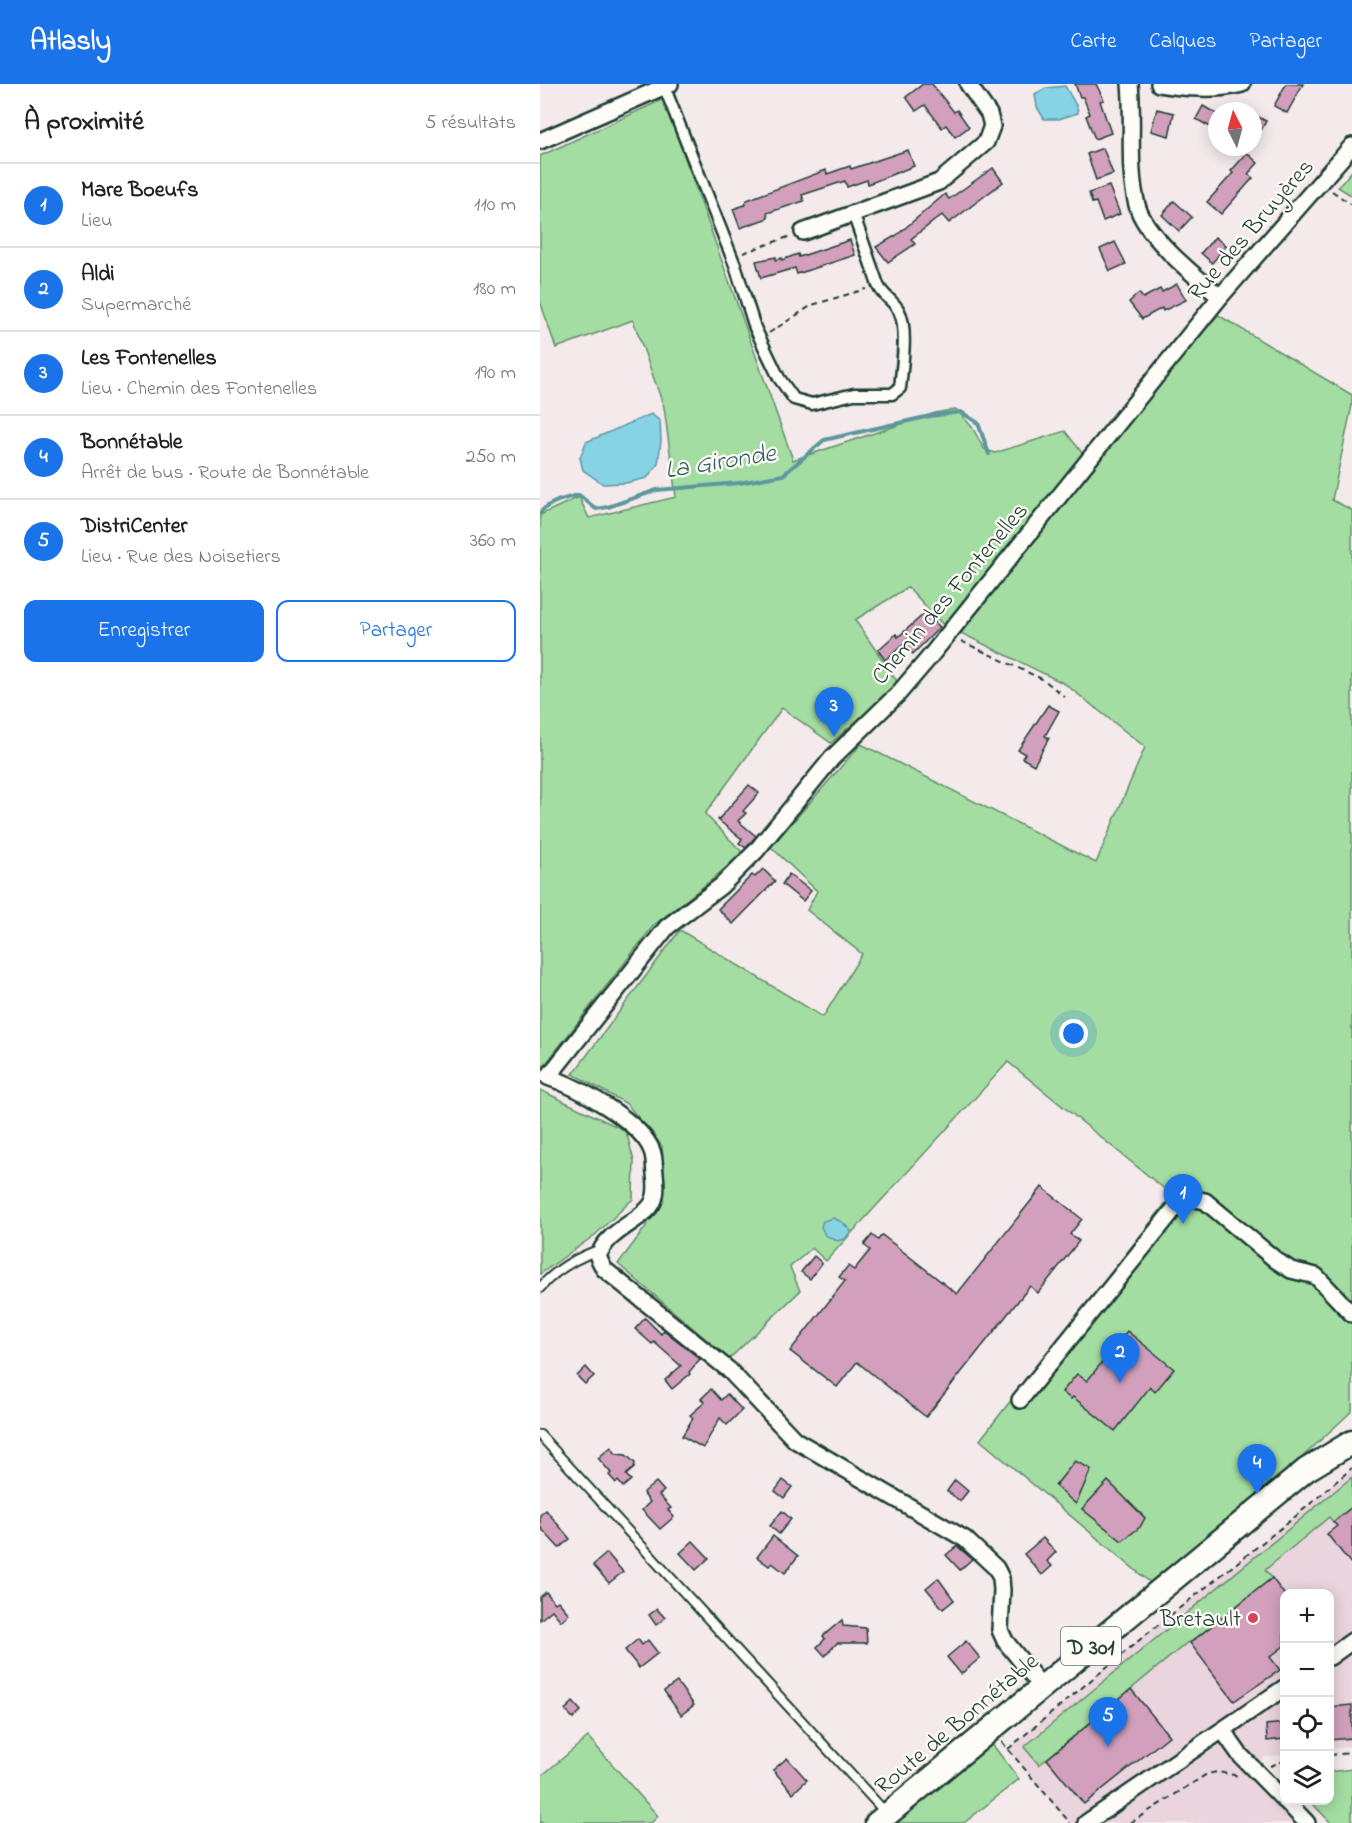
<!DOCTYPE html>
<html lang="fr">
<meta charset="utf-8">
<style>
:root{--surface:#fff;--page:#f2f2f2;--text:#202124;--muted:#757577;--line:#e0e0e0;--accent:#1a73e8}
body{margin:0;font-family:"Indie Flower",sans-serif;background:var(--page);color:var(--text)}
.controls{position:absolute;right:18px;bottom:18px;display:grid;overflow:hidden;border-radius:12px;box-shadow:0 3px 15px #0003}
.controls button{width:54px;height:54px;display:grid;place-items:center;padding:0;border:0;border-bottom:2px solid var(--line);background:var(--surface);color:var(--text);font:30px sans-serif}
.compass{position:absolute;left:668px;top:18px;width:54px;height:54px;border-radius:50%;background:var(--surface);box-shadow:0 3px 15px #0003;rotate:354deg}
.you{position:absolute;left:534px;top:950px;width:21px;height:21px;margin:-15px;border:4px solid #fff;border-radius:50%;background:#1a73e8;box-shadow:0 0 0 9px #1a73e833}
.badge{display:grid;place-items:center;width:39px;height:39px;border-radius:50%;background:var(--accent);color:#fff;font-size:20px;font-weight:700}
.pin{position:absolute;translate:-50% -50px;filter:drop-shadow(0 2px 3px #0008)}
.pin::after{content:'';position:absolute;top:32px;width:21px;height:18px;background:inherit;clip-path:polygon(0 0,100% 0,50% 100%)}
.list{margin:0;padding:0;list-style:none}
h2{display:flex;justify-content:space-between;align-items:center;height:78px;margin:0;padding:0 24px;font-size:26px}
h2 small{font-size:20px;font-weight:400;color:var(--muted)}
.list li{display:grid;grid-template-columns:39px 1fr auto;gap:18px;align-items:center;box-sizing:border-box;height:84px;padding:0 24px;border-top:2px solid var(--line)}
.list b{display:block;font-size:22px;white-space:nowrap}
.list p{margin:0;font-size:20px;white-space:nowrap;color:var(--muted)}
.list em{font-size:20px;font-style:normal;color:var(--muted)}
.actions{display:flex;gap:12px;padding:18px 24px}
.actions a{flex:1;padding:14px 0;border:2px solid var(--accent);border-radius:12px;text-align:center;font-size:21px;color:var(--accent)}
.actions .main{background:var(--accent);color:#fff}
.icon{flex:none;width:33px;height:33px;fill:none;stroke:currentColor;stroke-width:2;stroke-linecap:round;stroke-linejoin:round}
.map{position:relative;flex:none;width:812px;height:1739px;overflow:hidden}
header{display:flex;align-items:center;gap:36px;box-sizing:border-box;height:84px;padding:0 30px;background:var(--accent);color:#fff}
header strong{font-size:28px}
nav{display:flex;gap:33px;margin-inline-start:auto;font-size:21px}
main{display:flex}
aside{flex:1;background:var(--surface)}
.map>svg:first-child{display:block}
.built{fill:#ead4dd}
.green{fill:#a4dda2;stroke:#628d6b;stroke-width:1.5}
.water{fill:#85d3e4;stroke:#5c979e;stroke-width:1.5}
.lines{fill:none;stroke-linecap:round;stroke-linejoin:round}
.stream{stroke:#5c979e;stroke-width:4}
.building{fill:#d2a0bc;stroke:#1f3d34;stroke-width:1.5}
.service-casing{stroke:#1f3d34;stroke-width:12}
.pedestrian-casing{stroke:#1f3d34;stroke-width:15}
.minor-casing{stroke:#1f3d34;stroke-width:20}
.primary-casing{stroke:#1f3d34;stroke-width:27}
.path{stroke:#1f3d34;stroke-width:2;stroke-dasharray:6 4.5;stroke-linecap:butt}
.service{stroke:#fdfcf7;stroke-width:8}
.pedestrian{stroke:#fdfcf7;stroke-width:10}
.minor{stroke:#fdfcf7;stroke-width:15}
.primary{stroke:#fdfcf7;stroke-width:22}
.poi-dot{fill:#d1495b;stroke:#fdfcf7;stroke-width:2}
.labels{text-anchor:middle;stroke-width:4.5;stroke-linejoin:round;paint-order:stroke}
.shield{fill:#fdfcf7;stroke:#62766e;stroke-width:1.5}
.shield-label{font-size:22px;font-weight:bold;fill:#1f3d34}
.street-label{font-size:24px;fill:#1f3d34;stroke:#fdfcf7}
.poi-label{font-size:24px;fill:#1f3d34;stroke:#fdfcf7;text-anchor:end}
.water-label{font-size:26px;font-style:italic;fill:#386260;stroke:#fdfcf7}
</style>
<header>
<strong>Atlasly</strong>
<nav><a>Carte</a><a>Calques</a><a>Partager</a></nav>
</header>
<main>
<aside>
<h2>À proximité<small>5 résultats</small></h2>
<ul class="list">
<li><span class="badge">1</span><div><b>Mare Boeufs</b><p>Lieu</p></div><em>110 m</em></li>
<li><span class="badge">2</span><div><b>Aldi</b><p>Supermarché</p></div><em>180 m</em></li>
<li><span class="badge">3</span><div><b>Les Fontenelles</b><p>Lieu · Chemin des Fontenelles</p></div><em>190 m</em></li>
<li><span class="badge">4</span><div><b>Bonnétable</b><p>Arrêt de bus · Route de Bonnétable</p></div><em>250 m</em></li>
<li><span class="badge">5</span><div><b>DistriCenter</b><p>Lieu · Rue des Noisetiers</p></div><em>360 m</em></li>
</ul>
<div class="actions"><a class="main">Enregistrer</a><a>Partager</a></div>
</aside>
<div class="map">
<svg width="812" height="1739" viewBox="0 0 812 1739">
<rect width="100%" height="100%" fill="#f4eaeb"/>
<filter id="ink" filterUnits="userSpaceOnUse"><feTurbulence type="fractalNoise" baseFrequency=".0167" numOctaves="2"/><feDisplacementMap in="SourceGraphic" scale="12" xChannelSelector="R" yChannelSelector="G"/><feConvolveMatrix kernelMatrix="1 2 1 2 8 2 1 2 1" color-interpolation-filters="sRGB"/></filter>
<g filter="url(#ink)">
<path class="built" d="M 812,1384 L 812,1662 L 790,1665 L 790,1510 L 744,1510 L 744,1671 L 725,1673 L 712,1682 L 767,1739 L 530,1739 L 468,1665 L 603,1553 L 756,1432 Z"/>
<g class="green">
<path d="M 124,15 L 253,376 L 395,329 L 416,325 L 432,343 L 444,365 L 455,369 L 525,347 L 543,370 L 407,545 L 368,503 L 315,536 L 359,600 L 291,659 L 242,624 L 165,730 L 203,769 L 169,798 L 114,841 L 4,982 L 0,980 L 0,431 L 39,413 L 49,434 L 136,413 L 124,323 L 93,236 L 16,264 L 0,217 L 0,72 Z"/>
<path d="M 812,87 L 812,112 L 798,103 Z"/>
<path d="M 678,231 L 812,311 L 812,321 L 792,416 L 812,426 L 812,1327 L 619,1506 L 440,1356 L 632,1111 L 468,978 L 286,1177 L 272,1164 L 250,1183 L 260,1207 L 189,1275 L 78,1180 L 105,1144 L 125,1103 L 122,1062 L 87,1020 L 33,990 L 140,846 L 283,933 L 322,870 L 267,826 L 277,807 L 231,763 L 321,660 L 556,779 L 605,663 L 525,600 L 421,549 L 552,381 Z"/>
<path d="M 0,1006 L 86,1047 L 94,1077 L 93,1115 L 55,1151 L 0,1190 Z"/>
<path d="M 812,1393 L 812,1423 L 793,1438 L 789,1433 L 725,1486 L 732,1494 L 650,1559 L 648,1558 L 499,1681 L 484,1663 Z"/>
<path d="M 48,1653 L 118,1732 L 111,1739 L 0,1739 L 0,1693 Z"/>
<path d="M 452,1660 L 479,1695 L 424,1739 L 354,1739 Z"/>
<path d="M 812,1685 L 812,1739 L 791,1739 L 770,1717 L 790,1716 L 790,1688 Z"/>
</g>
<g class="water">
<path d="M 525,2 L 537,23 L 538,29 L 519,35 L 504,35 L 497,23 L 495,10 L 506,4 Z"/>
<path d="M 111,330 L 120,337 L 121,357 L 118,380 L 107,394 L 86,399 L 63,400 L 43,386 L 40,374 L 46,358 Z"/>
<path d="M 293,1134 L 302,1138 L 311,1147 L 305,1155 L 297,1157 L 285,1151 L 281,1143 L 283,1137 Z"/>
</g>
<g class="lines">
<path class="stream" d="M 0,429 C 10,417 24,415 39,411 L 56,425 L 68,423 L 117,406 L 199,399 L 243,391 L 284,356 L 390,332 L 421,328 L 438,339 L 449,370"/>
</g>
<g class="building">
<path d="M 383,0 L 392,0 L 414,28 L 417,26 L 429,43 L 415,53 L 406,41 L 402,44 L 385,21 L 376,27 L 366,13 Z"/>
<path d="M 535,0 L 556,0 L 564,16 L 560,17 L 571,49 L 555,55 L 546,32 L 550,30 L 543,13 L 540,13 Z"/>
<path d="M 746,0 L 763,0 L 747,29 L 734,22 Z"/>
<path d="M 663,22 L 677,30 L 677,47 L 656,35 Z"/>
<path d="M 617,25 L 634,29 L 629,52 L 611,47 Z"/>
<path d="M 713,30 L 726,37 L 713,61 Z"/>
<path d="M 563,64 L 573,90 L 556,96 L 547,70 Z"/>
<path d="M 368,66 L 374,82 L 328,100 L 327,96 L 307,103 L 305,97 L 262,111 L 264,117 L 227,129 L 228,134 L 200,144 L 193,125 L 205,121 L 207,116 L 286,86 L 287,90 L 310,82 L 311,85 Z"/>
<path d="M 707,69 L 718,79 L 708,90 L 713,94 L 681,130 L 667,118 L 693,89 L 691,87 Z"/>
<path d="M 453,84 L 463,98 L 409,139 L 402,131 L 371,155 L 375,160 L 348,178 L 336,163 L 357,151 L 405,110 L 409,115 Z"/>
<path d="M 569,102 L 580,130 L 563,137 L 556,118 L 552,119 L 549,109 Z"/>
<path d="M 634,117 L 652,133 L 639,147 L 622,131 Z"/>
<path d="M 675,153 L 686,162 L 672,179 L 661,169 Z"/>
<path d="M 310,156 L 315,171 L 257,190 L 255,184 L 221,194 L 216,177 L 236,173 L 236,176 L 242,174 L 242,176 L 258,170 L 259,173 Z"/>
<path d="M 575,158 L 586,180 L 570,187 L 560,165 Z"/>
<path d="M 637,200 L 646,216 L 623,227 L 622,224 L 602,235 L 589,218 L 599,209 L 603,214 L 620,205 L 622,208 Z"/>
<path d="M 385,529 L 400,543 L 373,570 L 364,560 L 345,576 L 338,566 L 356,550 L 358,553 Z"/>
<path d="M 508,621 L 519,627 L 505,652 L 509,654 L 494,681 L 482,674 L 485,670 L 478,666 Z"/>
<path d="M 209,701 L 219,709 L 203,727 L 206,729 L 198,737 L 216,752 L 206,764 L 199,759 L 202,755 L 178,736 Z"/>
<path d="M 223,785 L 235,797 L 193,840 L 178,825 L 212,791 L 215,793 Z"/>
<path d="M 249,790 L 271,807 L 263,817 L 242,800 Z"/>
<path d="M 502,1103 L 542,1135 L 530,1150 L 539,1157 L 498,1209 L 490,1202 L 386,1333 L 317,1278 L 297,1303 L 250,1267 L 305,1197 L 299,1193 L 308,1182 L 314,1186 L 330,1166 L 324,1161 L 332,1151 L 338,1156 L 342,1151 L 417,1210 Z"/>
<path d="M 274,1172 L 282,1179 L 270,1195 L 261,1188 Z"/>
<path d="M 105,1234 L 121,1250 L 124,1246 L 160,1275 L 149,1288 L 150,1290 L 132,1305 L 125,1296 L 141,1282 L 114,1258 L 112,1260 L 95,1245 Z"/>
<path d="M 587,1247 L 634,1285 L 615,1308 L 610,1303 L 575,1347 L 533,1313 L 531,1315 L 522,1308 L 537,1290 L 547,1297 Z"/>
<path d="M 46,1283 L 54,1292 L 45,1300 L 37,1292 Z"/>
<path d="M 171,1305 L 181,1316 L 187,1310 L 202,1326 L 187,1341 L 180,1334 L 163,1364 L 142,1352 L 153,1334 L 150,1331 L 165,1318 L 161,1315 Z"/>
<path d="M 71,1363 L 76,1370 L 86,1371 L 95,1379 L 94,1384 L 86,1391 L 91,1396 L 83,1403 L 78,1397 L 76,1399 L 69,1391 L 71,1389 L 58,1374 Z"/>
<path d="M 535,1377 L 551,1385 L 536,1420 L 515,1402 Z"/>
<path d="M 243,1396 L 252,1403 L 244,1414 L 235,1407 Z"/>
<path d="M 415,1396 L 428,1407 L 420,1417 L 407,1407 Z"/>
<path d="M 568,1397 L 605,1434 L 600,1443 L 582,1457 L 542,1425 Z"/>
<path d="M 116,1398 L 124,1407 L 119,1411 L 131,1424 L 128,1426 L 134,1433 L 120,1445 L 102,1426 L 110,1418 L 103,1409 Z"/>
<path d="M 812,1423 L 812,1481 L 787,1450 L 797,1442 L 793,1438 Z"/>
<path d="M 6,1426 L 30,1455 L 19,1464 L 0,1443 L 0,1431 Z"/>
<path d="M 242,1427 L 251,1435 L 239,1450 L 230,1442 Z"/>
<path d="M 233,1452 L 258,1472 L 245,1489 L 232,1479 L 229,1482 L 217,1473 Z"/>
<path d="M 503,1454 L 516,1468 L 507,1477 L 512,1482 L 502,1491 L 484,1470 Z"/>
<path d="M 153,1457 L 169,1474 L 156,1486 L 140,1469 Z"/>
<path d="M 417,1462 L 432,1475 L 420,1486 L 406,1471 Z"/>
<path d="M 67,1469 L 83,1488 L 69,1499 L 53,1481 Z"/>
<path d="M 398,1494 L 414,1516 L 403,1525 L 386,1504 Z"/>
<path d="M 732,1494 L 744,1510 L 744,1562 L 730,1573 L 740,1586 L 694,1617 L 650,1559 Z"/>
<path d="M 6,1508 L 15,1519 L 18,1517 L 29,1530 L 21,1537 L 12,1526 L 0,1536 L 0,1513 Z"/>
<path d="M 117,1525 L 125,1534 L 116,1541 L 109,1531 Z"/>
<path d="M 302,1536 L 303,1542 L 326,1544 L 327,1559 L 297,1559 L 285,1572 L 277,1563 L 285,1555 L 283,1552 Z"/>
<path d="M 98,1555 L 102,1561 L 108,1556 L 118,1569 L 99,1584 L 85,1566 Z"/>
<path d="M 426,1557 L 440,1574 L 421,1590 L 407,1573 Z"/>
<path d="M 137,1598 L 154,1621 L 141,1631 L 124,1607 Z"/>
<path d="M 591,1605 L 629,1652 L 544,1720 L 507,1675 Z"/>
<path d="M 33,1618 L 41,1627 L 33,1634 L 25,1626 Z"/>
<path d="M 812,1621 L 812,1654 L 789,1656 L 789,1623 Z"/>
<path d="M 744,1639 L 744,1655 L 727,1657 L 726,1641 Z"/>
<path d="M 247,1674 L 267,1696 L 253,1709 L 233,1686 Z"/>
</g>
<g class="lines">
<defs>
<g id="service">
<path d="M 0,1204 C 16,1185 38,1173 61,1165"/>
<path d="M 0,1351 L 346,1729"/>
</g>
<path id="pedestrian" d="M 124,2 L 195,181 L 215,244 L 239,294 L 254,315 L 272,320 L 314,310 L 352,310 L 360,304 C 362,285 368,243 359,227 C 354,217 343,212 338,201 L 313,129"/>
<g id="minor">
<path d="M 590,0 C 594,40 587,82 597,121 C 605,152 655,192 680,213"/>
<path d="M 619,0 C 646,4 675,7 702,0"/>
<path d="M 0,57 L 130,0"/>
<path d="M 263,148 L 399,98 L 446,58 L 452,42 L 449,30 L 428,0"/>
<path d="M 480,1316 L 635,1124 L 650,1114 L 665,1117 L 737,1177 L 751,1186 L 776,1192 L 812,1230"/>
<path d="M 790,1573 L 812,1557"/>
<path d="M 502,1603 L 465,1557 L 460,1546 L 462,1506 L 461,1494 L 456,1484 L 425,1455 L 255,1356 L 189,1286 L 64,1185 L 58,1173 C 67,1145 104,1137 113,1118 C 117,1110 116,1098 115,1090 C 114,1083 115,1074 112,1067 C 102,1038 36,1002 8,993 L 127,843 L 181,802 L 216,767 L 292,674 L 358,610 L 388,575 L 680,213 L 812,62"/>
<path d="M 683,1647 L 700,1671 L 744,1716"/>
<path d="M 745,1716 L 767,1739"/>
<path d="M 546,1739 L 744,1604"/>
</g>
<path id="primary" d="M 337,1739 L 766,1386 L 812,1358"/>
</defs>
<use href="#service" class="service-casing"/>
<use href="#pedestrian" class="pedestrian-casing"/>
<use href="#minor" class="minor-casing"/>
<use href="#primary" class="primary-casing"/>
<g class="path">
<path d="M 792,107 L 812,121"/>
<path d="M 203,169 L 251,152"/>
<path d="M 229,249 L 272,221 L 326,205"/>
<path d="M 421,557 L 504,596 L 525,613"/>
<path d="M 462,1658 L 530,1739"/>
<path d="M 468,1665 L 603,1553 L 756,1432 L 812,1384"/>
<path d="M 790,1671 L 812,1669"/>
<path d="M 730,1682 L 744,1677"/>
<path d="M 590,1739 L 667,1690 L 677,1688 L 700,1692"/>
</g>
<use href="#service" class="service"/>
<use href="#pedestrian" class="pedestrian"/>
<use href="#minor" class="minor"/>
<use href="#primary" class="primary"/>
</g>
</g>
<circle class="poi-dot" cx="713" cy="1534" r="6"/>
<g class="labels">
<rect class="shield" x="521" y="1543" width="60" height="38" rx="4.5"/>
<g class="shield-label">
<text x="551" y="1570">D 301</text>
</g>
<g class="street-label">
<text transform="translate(710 145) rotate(-49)" y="8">Rue des Bruyères</text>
<text transform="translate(409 509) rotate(-50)" y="8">Chemin des Fontenelles</text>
<text transform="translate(416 1639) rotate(-40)" y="8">Route de Bonnétable</text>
</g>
<g class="poi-label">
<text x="701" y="1542">Bretault</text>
</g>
<g class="water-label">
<text transform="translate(180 376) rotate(-9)" y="9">La Gironde</text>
</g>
</g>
</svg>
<div class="controls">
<button>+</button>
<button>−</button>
<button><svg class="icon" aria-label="locate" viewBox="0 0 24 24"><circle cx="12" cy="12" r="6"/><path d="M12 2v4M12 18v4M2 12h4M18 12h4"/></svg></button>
<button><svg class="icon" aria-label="layers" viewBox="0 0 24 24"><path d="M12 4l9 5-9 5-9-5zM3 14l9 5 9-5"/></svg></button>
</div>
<svg class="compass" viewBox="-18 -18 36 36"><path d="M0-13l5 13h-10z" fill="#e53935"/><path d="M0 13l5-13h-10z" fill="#757577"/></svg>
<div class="you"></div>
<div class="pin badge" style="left:643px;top:1140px">1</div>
<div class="pin badge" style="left:580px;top:1299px">2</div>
<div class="pin badge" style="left:294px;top:653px">3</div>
<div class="pin badge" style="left:717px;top:1410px">4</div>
<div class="pin badge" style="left:568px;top:1663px">5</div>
</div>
</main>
